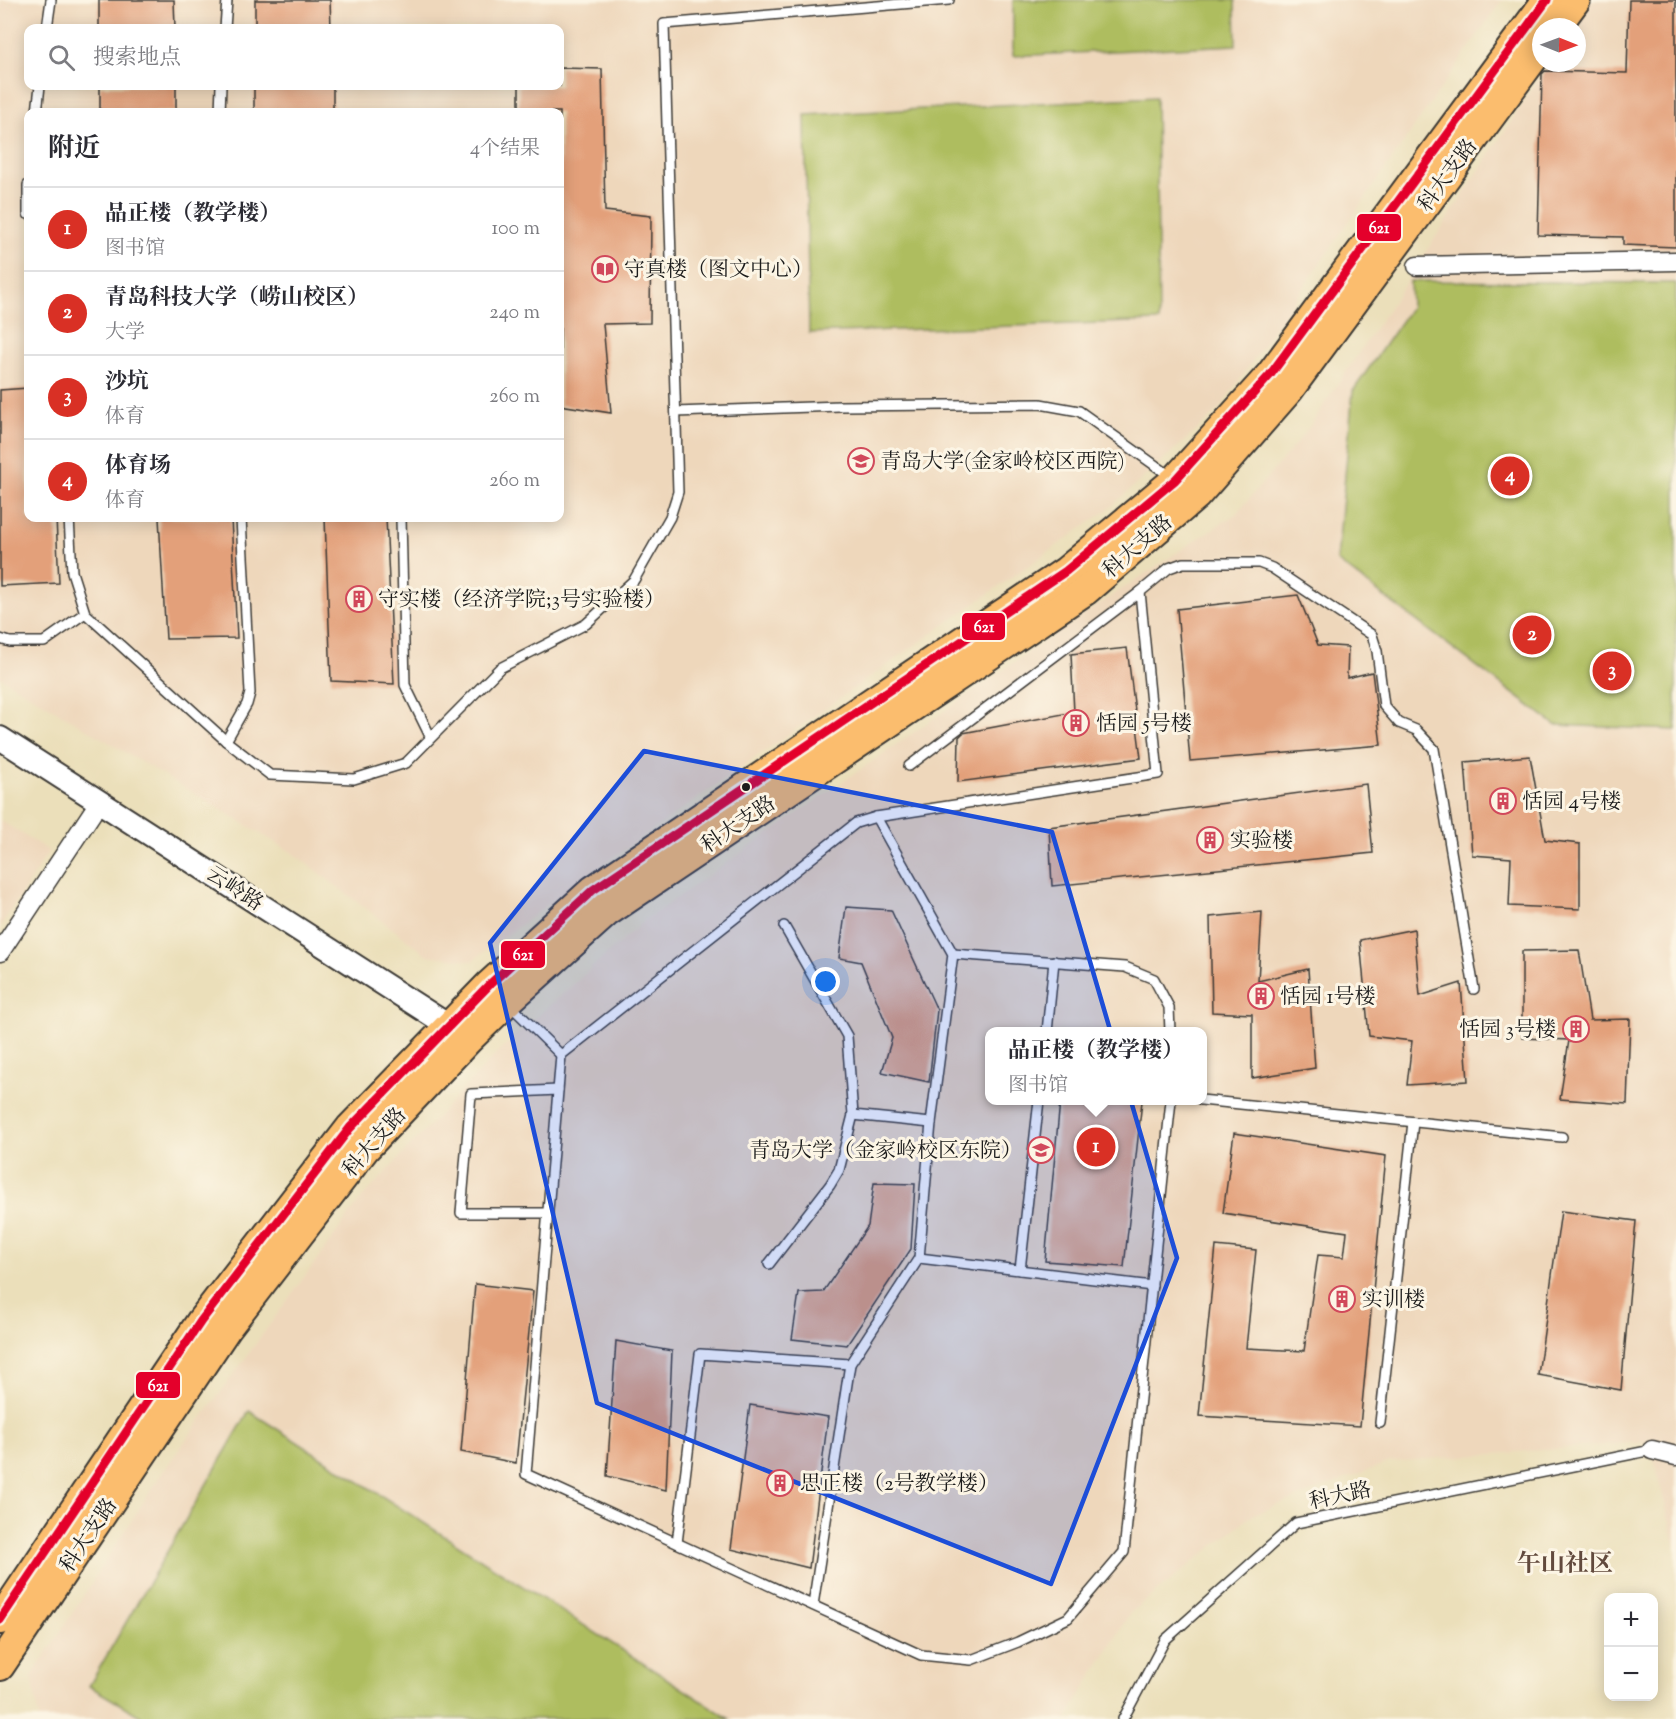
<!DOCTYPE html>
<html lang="zh">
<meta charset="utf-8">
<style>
:root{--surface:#fff;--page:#f2f2f3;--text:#2b2b33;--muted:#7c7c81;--line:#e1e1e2;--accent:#d93025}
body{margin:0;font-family:"Sorts Mill Goudy","Noto Serif SC",serif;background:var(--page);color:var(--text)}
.controls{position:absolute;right:18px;bottom:18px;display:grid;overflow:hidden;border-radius:12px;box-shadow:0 3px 15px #0003}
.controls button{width:54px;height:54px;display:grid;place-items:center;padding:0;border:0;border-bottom:2px solid var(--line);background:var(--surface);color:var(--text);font:30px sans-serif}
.compass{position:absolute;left:1532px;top:18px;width:54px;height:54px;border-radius:50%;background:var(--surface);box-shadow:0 3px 15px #0003;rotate:91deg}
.you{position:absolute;left:826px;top:982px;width:21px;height:21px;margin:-15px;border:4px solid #fff;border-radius:50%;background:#1a73e8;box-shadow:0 0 0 9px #1a73e833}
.badge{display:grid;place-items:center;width:39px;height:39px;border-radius:50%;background:var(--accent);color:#fff;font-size:20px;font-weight:700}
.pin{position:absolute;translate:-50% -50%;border:3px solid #fff;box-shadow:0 2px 6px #0006}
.popup{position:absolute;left:985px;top:1027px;width:222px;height:78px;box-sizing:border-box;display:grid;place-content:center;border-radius:12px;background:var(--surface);filter:drop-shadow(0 2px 4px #0005);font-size:20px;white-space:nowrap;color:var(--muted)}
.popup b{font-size:22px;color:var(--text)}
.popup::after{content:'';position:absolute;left:50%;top:100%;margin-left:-12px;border:12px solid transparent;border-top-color:var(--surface)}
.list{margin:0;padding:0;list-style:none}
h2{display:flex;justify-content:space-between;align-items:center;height:78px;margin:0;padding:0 24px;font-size:26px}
h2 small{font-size:20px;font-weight:400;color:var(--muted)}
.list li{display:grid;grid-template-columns:39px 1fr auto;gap:18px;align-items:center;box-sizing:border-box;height:84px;padding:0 24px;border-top:2px solid var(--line)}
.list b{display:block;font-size:22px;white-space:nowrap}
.list p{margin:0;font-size:20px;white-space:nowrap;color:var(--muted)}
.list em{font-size:20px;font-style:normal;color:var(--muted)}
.icon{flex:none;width:33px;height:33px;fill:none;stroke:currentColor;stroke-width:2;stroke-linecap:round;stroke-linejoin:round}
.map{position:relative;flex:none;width:1676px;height:1719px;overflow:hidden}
.search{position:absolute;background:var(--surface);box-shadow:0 3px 15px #0003;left:24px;top:24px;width:540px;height:66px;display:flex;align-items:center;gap:15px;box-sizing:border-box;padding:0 21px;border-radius:12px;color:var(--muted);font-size:22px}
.panel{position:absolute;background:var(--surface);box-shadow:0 3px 15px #0003;left:24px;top:108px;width:540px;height:414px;border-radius:12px}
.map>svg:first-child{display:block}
.built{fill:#eed7bb;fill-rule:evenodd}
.green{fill:#aebd5f;stroke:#656c3e;stroke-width:1.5}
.building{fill:#e3a07a}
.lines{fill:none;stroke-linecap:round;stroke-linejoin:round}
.service-casing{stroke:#3b3934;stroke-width:12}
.minor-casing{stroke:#3b3934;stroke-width:21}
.tertiary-casing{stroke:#3b3934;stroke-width:26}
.primary-casing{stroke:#3b3934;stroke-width:32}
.service{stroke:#fff;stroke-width:9}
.minor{stroke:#fff;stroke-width:18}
.tertiary{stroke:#fff;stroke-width:22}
.primary{stroke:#fbbd6e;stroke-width:28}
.bus-1-casing{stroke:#fcf5e5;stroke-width:14}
.bus-1{stroke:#e4002b;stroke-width:9}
.marked{fill:#1d4ed8;fill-opacity:0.2;stroke:#1d4ed8;stroke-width:4.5;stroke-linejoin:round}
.bus-dot{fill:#1c1c1c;stroke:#fcf5e5;stroke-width:2}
.labels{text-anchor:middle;stroke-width:6;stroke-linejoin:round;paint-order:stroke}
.street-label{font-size:21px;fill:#1c1c1c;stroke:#fcf5e5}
.poi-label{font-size:21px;fill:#1c1c1c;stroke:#fcf5e5;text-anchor:start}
.quarter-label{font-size:24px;font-weight:bold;fill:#624a3d;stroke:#fcf5e5}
.line-badge{stroke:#fcf5e5;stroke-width:2}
.badge-label{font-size:16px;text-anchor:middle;font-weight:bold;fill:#fff}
</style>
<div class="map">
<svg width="1676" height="1719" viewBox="0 0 1676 1719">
<rect width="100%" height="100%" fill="#fcf5e5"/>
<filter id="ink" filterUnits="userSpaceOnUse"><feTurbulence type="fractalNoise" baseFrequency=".0167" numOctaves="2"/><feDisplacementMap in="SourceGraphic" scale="12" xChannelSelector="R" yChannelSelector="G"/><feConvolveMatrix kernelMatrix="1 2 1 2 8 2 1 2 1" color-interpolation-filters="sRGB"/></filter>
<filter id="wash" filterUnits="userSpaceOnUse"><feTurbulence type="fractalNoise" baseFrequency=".008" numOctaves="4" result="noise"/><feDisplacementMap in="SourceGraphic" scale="24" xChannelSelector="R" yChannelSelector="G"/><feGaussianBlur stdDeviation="1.35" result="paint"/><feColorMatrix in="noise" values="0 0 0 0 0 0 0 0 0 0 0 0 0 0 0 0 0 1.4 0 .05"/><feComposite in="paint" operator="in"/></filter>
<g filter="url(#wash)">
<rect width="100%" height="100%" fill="#ebdfba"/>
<g class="built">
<path d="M 0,0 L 1502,0 L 1218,411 L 1106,511 L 570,888 L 472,961 L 427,955 L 293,853 L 0,677 ZM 28,28 L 560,28 L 560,86 L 28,86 ZM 28,112 L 560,112 L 560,518 L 28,518 Z"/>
<path d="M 1590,0 L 1676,0 L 1676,1548 L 1652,1450 L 1656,1441 L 1390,1462 L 1252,1515 L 1130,1613 L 1066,1719 L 39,1719 L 32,1676 L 162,1473 L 361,1199 L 496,1054 L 645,920 L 1066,626 L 1237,513 L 1305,433 L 1417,266 L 1549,63 L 1577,63 L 1577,27 L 1572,27 ZM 990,1032 L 1202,1032 L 1202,1100 L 990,1100 Z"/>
<path d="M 0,820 L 49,851 L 0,927 Z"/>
</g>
<g class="green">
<path d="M 1013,0 L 1235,0 L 1236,45 L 1013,56 Z"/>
<path d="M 1156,97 L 1159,321 L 809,333 L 805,115 Z"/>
<path d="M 1410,281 L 1676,283 L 1676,730 L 1555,725 L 1337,561 L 1353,391 L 1411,307 Z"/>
<path d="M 249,1411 L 730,1719 L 145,1719 L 89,1686 Z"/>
</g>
<g id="blocks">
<g class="building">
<path d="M 99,0 L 174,0 L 175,28 L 99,28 Z"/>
<path d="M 255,0 L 330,0 L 331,28 L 255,28 Z"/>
<path d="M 1629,0 L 1676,0 L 1676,247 L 1623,245 L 1623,237 L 1538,235 L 1542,74 L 1545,71 L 1627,73 Z"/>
<path d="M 560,68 L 602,69 L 605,211 L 651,216 L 650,323 L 603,324 L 611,413 L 560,405 L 560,112 L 519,112 L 519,86 L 560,86 Z"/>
<rect x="100" y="86" width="76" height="26"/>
<rect x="254" y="86" width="79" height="26"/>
<path d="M 28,388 L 28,518 L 56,518 L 59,583 L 0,586 L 0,390 Z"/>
<path d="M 159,518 L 231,518 L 237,638 L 166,639 Z"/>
<path d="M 325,518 L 386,518 L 394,684 L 331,681 Z"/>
<path d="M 1298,595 L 1318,645 L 1348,647 L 1347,678 L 1372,672 L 1381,745 L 1190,761 L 1177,609 Z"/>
<path d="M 1127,648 L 1141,758 L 958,782 L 959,737 L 963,733 L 1074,712 L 1071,654 Z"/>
<path d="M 1530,756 L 1545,840 L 1580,844 L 1580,909 L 1509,906 L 1511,858 L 1472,855 L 1465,762 Z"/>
<path d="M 1366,784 L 1373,853 L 1052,886 L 1049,827 Z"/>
<path d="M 846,907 L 891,910 L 937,1010 L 929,1082 L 882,1072 L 892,1038 L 861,962 L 839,958 Z"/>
<path d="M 1262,912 L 1258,981 L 1308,969 L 1315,1068 L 1252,1078 L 1252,1014 L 1212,1012 L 1210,917 Z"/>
<path d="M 1414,929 L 1420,996 L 1461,983 L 1468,1081 L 1407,1085 L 1412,1041 L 1369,1036 L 1360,940 Z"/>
<path d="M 1579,950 L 1590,1020 L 1630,1019 L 1627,1104 L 1560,1099 L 1569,1040 L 1522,1038 L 1522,951 Z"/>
<path d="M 1060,1101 L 1142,1101 L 1124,1267 L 1045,1261 Z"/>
<path d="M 1234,1133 L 1386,1156 L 1360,1426 L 1199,1416 L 1216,1246 L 1256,1250 L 1246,1348 L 1304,1351 L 1318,1255 L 1344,1257 L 1347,1232 L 1223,1213 Z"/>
<path d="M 874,1183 L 915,1184 L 911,1249 L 847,1345 L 792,1339 L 799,1293 L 823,1292 L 868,1226 Z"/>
<path d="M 1561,1211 L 1636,1221 L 1621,1390 L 1538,1375 Z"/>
<path d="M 475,1284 L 533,1291 L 516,1463 L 461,1452 Z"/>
<path d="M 616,1341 L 672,1351 L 666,1490 L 607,1476 Z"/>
<path d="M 750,1405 L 828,1417 L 809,1568 L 731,1549 Z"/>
</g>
</g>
</g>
<g filter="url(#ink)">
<use href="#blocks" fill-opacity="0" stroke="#3b3934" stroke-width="1.5"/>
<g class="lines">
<defs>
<g id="service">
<path d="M 47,28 L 51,0"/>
<path d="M 225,28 L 227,0"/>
<path d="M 37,112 L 40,86"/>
<path d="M 220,112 L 221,86"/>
<path d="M 28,185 L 28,214"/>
<path d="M 676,412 L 840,406 L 1040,404 L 1079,411 L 1173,478"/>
<path d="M 69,518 L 72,572 L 85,613 L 226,741 L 270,775 L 354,779 L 406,763 L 500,668 L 586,624 L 634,580 L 670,517 L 678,492 L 664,24 L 949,0"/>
<path d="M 401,518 L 405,685 L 430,736"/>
<path d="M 1140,592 L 1169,568 L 1183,563 L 1259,563 L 1272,568 L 1372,635 L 1377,651 L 1384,706 L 1399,723 L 1416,730 L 1434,749 L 1474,989"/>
<path d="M 0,639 L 10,642 L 44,642 L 85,613"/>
<path d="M 226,741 L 247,704 L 250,693 L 241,518"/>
<path d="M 876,817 L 953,954 L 1125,967 L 1154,979 L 1169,1007 L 1170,1032"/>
<path d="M 784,926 L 847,1036 L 853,1115 L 931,1123"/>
<path d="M 510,1005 L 561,1055 L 856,823 L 876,817 L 1158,774 L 1140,592 L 909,766"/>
<path d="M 1047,1032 L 1054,961"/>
<path d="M 561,1055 L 526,1474 L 921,1655 L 971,1660 L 1018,1642 L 1068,1618 L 1124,1552 L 1171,1100"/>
<path d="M 1201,1100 L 1562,1137"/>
<path d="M 548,1213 L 461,1213 L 471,1094 L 558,1090"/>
<path d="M 919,1258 L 1152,1286"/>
<path d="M 769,1264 L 830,1185 L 839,1170 L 853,1115"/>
<path d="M 1020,1270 L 1039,1100"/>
<path d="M 1380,1423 L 1413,1122"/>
<path d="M 677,1543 L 700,1354 L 850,1364"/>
<path d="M 813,1605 L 850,1364 L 919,1258 L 931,1123 L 953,954"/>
<path d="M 1123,1719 L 1165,1640 L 1296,1523 L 1652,1450"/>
</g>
<g id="minor">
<path d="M 1417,266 L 1676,261"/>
<path d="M 0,952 L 100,801"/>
<path d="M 1652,1450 L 1676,1456"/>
</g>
<path id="tertiary" d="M 0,738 L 463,1035"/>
<g id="primary">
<path d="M 1556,27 L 1576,0"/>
<path d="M 0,1620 L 201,1321 L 350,1128 L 490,984 L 593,890 L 1066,571 L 1175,480 L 1270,375 L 1547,0"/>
<path d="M 0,1666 L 227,1328 L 365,1149 L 469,1039 L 507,1002 L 606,913 L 1085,591 L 1197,495 L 1289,390 L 1541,48"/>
</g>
</defs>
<use href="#service" class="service-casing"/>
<use href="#minor" class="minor-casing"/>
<use href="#tertiary" class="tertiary-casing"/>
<use href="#primary" class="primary-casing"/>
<use href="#service" class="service"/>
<use href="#minor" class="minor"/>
<use href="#tertiary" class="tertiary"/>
<use href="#primary" class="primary"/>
<defs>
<path id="bus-1" d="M 0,1620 L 201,1321 L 350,1128 L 490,984 L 593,890 L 1066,571 L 1175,480 L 1270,375 L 1547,0"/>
</defs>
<use href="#bus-1" class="bus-1-casing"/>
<use href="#bus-1" class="bus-1"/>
</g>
</g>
<path class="marked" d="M 644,751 L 1052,832 L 1177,1258 L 1051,1584 L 597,1403 L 490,943 Z"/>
<defs>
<symbol id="library-ring" viewBox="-11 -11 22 22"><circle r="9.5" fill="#fcf5e5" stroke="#d1495b" stroke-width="1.5"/><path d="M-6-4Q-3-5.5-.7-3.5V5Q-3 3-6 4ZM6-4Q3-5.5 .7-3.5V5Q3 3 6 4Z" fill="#d1495b"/></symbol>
<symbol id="university-ring" viewBox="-11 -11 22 22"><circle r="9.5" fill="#fcf5e5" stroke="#d1495b" stroke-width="1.5"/><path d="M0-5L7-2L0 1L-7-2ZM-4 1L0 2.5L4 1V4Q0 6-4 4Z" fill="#d1495b"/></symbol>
<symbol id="building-ring" viewBox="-11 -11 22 22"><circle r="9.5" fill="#fcf5e5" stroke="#d1495b" stroke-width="1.5"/><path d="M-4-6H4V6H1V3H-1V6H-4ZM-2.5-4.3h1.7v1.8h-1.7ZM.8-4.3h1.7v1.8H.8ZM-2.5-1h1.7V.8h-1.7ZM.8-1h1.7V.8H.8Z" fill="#d1495b"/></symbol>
</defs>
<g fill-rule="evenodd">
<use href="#library-ring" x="590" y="254" width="30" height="30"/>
<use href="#university-ring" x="846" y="446" width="30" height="30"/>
<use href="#building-ring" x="344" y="584" width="30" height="30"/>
<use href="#building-ring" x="1061" y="708" width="30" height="30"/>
<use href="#building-ring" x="1488" y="786" width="30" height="30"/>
<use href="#building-ring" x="1195" y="825" width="30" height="30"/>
<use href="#building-ring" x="1246" y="981" width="30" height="30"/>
<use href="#building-ring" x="1561" y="1014" width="30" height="30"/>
<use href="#university-ring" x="1026" y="1135" width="30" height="30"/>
<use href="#building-ring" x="1327" y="1284" width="30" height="30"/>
<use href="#building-ring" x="765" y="1468" width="30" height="30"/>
</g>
<circle class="bus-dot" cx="746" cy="787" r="5"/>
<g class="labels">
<g class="street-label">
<text transform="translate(1447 175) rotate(-54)" y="7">科大支路</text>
<text transform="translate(1137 546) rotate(-41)" y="7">科大支路</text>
<text transform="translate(738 824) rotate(-34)" y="7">科大支路</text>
<text transform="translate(235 888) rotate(33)" y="7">云岭路</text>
<text transform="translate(374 1142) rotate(-49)" y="7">科大支路</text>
<text transform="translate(1340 1495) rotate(-12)" y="7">科大路</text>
<text transform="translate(88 1535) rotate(-56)" y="7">科大支路</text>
</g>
<g class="poi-label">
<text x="624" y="276">守真楼（图文中心）</text>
<text x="880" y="468">青岛大学(金家岭校区西院)</text>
<text x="378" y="606">守实楼（经济学院;3号实验楼）</text>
<text x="1096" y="730">恬园 5号楼</text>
<text x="1522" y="808">恬园 4号楼</text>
<text x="1230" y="847">实验楼</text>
<text x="1280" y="1003">恬园 1号楼</text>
<text x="1556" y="1036" text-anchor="end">恬园 3号楼</text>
<text x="1022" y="1157" text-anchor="end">青岛大学（金家岭校区东院）</text>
<text x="1362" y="1306">实训楼</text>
<text x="800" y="1490">思正楼（2号教学楼）</text>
</g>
<g class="quarter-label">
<text x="1565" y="1571">午山社区</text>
</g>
</g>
<g class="line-badge">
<rect x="1356" y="213" width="46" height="29" rx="6" fill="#e4002b"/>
<rect x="961" y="612" width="45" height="29" rx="6" fill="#e4002b"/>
<rect x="500" y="940" width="46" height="29" rx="6" fill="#e4002b"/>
<rect x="135" y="1371" width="46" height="28" rx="6" fill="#e4002b"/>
</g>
<g class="badge-label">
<text x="1379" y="233">621</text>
<text x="984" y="632">621</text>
<text x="523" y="960">621</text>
<text x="158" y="1391">621</text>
</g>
</svg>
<div class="controls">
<button>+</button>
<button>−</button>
</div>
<svg class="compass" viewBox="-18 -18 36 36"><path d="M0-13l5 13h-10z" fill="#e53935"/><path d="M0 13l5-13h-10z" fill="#7c7c81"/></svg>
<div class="you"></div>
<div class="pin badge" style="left:1096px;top:1147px">1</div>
<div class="popup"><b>品正楼（教学楼）</b>图书馆</div>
<div class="pin badge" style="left:1532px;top:635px">2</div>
<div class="pin badge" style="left:1612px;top:671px">3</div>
<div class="pin badge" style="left:1510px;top:476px">4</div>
<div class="search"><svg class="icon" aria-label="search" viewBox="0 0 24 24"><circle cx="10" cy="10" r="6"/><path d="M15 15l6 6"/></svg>搜索地点</div>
<section class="panel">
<h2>附近<small>4个结果</small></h2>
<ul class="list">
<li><span class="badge">1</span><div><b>品正楼（教学楼）</b><p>图书馆</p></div><em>100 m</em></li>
<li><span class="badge">2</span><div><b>青岛科技大学（崂山校区）</b><p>大学</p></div><em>240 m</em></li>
<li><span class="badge">3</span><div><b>沙坑</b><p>体育</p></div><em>260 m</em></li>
<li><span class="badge">4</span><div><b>体育场</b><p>体育</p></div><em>260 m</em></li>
</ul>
</section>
</div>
